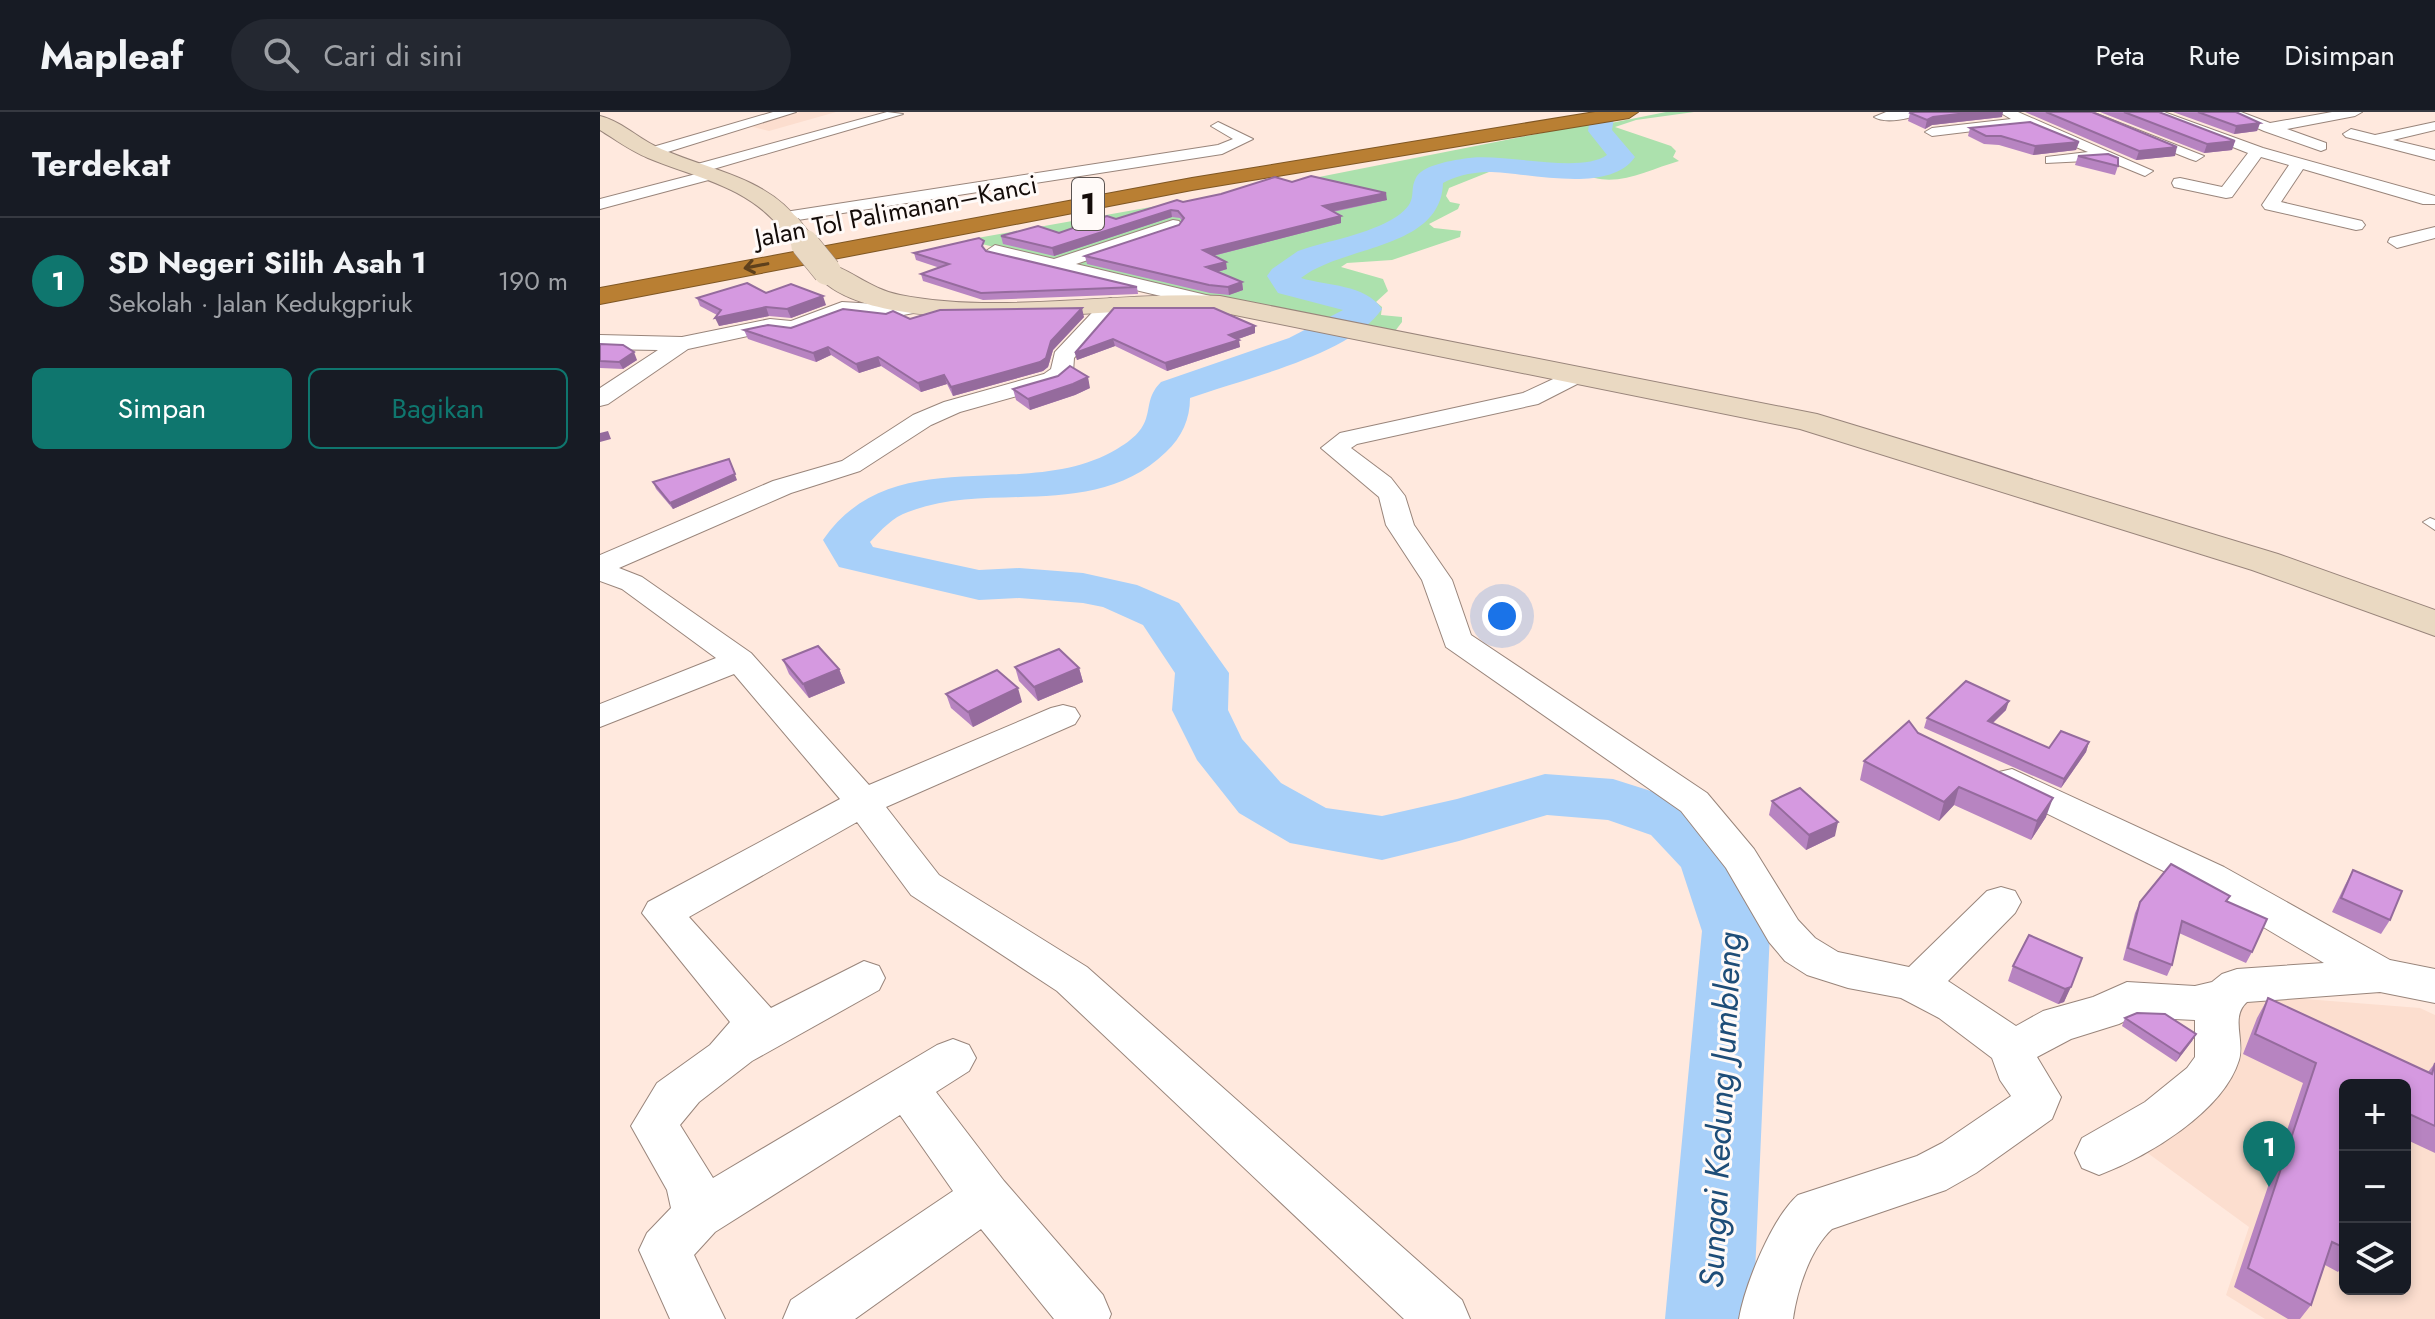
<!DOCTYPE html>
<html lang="id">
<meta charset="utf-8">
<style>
:root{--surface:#171b24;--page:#242831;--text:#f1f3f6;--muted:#9ea1a6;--line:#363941;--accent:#0f766e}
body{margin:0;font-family:Jost,sans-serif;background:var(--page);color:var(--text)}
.controls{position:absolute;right:24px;bottom:24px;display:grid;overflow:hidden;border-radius:12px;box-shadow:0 4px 12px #0003}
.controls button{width:72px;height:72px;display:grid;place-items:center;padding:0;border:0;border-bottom:2px solid var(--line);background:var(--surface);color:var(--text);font:40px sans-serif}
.you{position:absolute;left:902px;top:504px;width:28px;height:28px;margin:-20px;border:6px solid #fff;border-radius:50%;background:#1a73e8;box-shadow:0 0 0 12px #1a73e833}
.badge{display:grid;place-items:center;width:52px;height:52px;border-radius:50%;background:var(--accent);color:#fff;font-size:26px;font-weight:700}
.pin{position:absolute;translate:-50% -66px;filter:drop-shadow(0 2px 4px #0008)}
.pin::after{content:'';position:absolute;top:42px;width:28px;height:24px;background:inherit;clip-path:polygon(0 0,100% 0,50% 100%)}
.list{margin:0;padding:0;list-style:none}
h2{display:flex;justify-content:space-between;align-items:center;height:104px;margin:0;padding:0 32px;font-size:34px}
h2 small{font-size:26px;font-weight:400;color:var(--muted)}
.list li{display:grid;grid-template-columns:52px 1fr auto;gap:24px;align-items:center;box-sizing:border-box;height:128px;padding:0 32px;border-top:2px solid var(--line)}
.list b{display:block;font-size:30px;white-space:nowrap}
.list p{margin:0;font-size:26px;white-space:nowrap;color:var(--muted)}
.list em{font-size:26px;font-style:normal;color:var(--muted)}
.actions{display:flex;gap:16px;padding:24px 32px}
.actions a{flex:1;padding:18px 0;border:2px solid var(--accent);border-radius:12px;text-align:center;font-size:28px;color:var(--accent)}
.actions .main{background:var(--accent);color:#fff}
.icon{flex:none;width:44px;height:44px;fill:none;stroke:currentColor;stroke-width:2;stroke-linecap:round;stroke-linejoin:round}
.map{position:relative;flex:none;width:1835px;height:1207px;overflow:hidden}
header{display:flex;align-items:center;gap:48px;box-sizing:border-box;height:112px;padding:0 40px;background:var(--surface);border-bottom:2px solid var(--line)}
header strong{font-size:38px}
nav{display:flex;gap:44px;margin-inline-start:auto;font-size:28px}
.search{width:560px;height:72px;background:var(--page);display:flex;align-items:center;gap:20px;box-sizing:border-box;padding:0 28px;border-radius:44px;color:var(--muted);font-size:30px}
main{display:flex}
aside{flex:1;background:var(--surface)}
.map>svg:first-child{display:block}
.built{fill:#fcdecf;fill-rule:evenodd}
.green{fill:#ace1ad}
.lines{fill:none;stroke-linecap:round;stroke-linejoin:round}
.river{fill:#a8d0f9;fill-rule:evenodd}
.lane-casing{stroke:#99857b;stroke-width:2}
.street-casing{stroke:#99857b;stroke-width:2}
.secondary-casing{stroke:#99857b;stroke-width:2}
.highway-casing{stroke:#7f5724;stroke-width:2}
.lane{fill:#fff;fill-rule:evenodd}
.street{fill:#fff;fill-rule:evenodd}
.secondary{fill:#ead9c2;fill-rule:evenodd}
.highway{fill:#b97f33;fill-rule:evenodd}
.secondary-bridge-far1-casing{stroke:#99857b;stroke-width:22;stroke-linecap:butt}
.secondary-bridge-casing{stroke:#99857b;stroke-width:29;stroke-linecap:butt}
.secondary-bridge-far1{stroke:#ead9c2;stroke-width:21}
.secondary-bridge{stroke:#ead9c2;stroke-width:28}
.wall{fill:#b784c1}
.shaded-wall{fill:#956b9d}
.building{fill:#d599e0;stroke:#956b9d;stroke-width:2}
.oneway{stroke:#5e401c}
.labels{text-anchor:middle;stroke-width:6;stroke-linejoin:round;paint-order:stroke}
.far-street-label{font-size:26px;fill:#140c09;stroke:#fffaf8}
.shield{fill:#fffaf8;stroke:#5a5351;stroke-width:2}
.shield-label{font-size:30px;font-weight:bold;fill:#140c09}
.water-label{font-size:34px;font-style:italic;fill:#1e4d78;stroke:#fffaf8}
</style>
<header>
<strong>Mapleaf</strong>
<div class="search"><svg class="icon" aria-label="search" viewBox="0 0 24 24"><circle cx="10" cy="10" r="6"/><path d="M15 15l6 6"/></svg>Cari di sini</div>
<nav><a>Peta</a><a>Rute</a><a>Disimpan</a></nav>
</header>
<main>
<aside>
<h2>Terdekat<small></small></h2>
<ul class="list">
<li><span class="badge">1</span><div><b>SD Negeri Silih Asah 1</b><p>Sekolah · Jalan Kedukgpriuk</p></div><em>190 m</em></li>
</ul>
<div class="actions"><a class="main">Simpan</a><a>Bagikan</a></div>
</aside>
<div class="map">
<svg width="1835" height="1207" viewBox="0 0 1835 1207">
<rect width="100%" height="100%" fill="#ffe9de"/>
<g class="built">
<path d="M 200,0 L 236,0 L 169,19 L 149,14 Z"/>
<path d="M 1643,882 L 1820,896 L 1835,903 L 1835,1207 L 1665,1207 L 1626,1183 L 1649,1115 L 1538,1034 ZM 1745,973 L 1805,973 L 1805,1177 L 1745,1177 Z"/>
</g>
<g class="green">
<path d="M 1066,0 L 1094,0 L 1036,8 L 1015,15 L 1071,34 L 1076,39 L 1073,45 L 1079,49 C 1047,58 1012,79 981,60 C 999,59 1015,60 1028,45 L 1007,19 L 1006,12 Z"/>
<path d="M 992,11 L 994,19 L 1015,45 C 992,69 921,49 888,50 C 865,50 843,55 823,67 C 830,125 737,126 701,145 C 692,150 683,157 675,163 L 683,176 L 742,189 L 755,198 L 749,205 L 739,208 L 582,182 L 366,128 L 719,65 Z"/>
<path d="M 889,54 L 925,57 L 889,60 L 849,76 L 846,84 L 850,90 L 860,92 L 858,97 L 829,112 L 834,116 L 861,119 L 860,125 L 792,148 L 747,151 L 741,155 L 783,167 L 788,179 L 776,190 L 782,195 L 781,203 L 802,205 L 802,210 L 792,223 L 760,212 L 774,197 L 754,184 L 697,172 L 692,164 C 700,158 708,150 718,146 C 754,132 845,121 836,68 L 849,60 Z"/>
</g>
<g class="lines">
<path class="river" d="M 991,0 L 1015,0 L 1012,18 L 1035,45 C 1008,84 925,59 885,60 C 869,61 856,64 843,71 C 841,138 742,133 701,166 C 727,174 765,172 782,197 C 751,243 642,267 590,286 C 590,307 582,325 566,340 C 494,410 390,368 308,400 C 293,405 281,418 270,430 L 273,435 L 379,458 L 419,456 L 483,461 L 537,473 L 579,491 L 629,561 L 628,598 L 642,627 L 681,671 L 726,696 L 782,704 L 857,687 L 945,662 L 1013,667 L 1095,693 L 1133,730 L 1170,819 L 1153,1207 L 1065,1207 L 1102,819 L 1081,755 L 1051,723 L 1008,708 L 947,703 L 859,729 L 782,748 L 690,731 L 639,701 L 597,648 L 572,598 L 575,561 L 543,513 L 503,495 L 483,491 L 419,486 L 379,488 L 239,455 L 223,428 C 294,325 425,392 517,337 C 562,311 538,293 561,270 L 689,226 L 743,198 L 678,181 L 667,164 L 672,157 L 698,139 C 730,128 767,123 796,105 C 821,88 807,80 817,64 C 825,53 850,49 862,47 C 901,39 978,63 1007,43 L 988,19 Z"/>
<defs>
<path id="lane" d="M 1830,406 L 1835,408 L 1835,418 L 1823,410 Z"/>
<g id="street">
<path d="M 173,0 L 196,0 L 58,43 L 52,45 L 44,40 L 46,37 Z"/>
<path d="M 287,0 L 303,2 L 110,58 L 118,63 L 116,66 L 0,97 L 0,87 L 96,62 L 88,57 L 90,54 Z"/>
<path d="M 1286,0 L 1323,0 C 1312,7 1285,12 1274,5 Z"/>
<path d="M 1399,0 L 1418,0 L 1553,59 L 1545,64 L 1506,48 L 1446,51 L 1446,45 L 1488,40 L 1423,13 L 1332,24 L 1325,20 L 1332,16 L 1411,7 Z"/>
<path d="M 1472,0 L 1492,0 L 1604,44 L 1596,49 L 1590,47 Z"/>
<path d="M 1544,0 L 1564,0 L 1663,36 L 1835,84 L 1835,92 L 1823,92 L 1703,57 L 1681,90 L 1762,109 L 1765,113 L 1762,117 L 1756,118 L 1665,97 L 1662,93 L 1689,53 L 1661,45 L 1632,85 L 1626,86 L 1574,75 L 1572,71 L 1574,67 L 1580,66 L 1622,75 L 1648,41 Z"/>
<path d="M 1621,0 L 1641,0 L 1670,11 L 1732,0 L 1762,0 L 1755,4 L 1687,17 L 1726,31 L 1726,37 L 1721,39 L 1664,19 Z"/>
<path d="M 618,10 L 653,27 L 622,42 L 185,110 L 176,105 L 185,100 L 618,33 L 633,27 L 611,14 Z"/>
<path d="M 1835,10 L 1835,18 L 1793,28 L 1835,38 L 1835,48 L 1746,25 L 1743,22 L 1751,17 L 1775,23 Z"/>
<path d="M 573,108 L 579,109 L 582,113 L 579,117 L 476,152 L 627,188 L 630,192 L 627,196 L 620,198 L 388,143 L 386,139 L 395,133 L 454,147 Z"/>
<path d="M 1835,115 L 1835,126 L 1797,136 L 1788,130 L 1790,126 Z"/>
<path d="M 511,186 L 521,192 L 474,246 L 473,260 L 460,272 L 360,300 L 331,313 L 260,359 L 191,381 L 19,456 L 42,465 L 151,541 L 269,673 L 451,596 L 463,593 L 475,596 L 480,604 L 475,612 L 286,695 L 339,763 L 487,855 L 862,1188 L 870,1207 L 804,1207 L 457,879 L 311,783 L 257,710 L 89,805 L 171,896 L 264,849 L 279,854 L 285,866 L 279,878 L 152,949 L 99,990 L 80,1013 L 113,1066 L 337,933 L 353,927 L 369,933 L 376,946 L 369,959 L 336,980 L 404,1069 L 503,1183 L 511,1202 L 509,1207 L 454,1207 L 381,1117 L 255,1207 L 183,1207 L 191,1188 L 353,1079 L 300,1003 L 115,1120 L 94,1143 L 125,1207 L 70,1207 L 39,1138 L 47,1121 L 71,1096 L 67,1078 L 31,1014 L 57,971 L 110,933 L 130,910 L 42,801 L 48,790 L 240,687 L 134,562 L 0,615 L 0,592 L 116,546 L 22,477 L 0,469 L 0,443 L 173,369 L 242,349 L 313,303 L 344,290 L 444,262 L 451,257 L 455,240 L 504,188 Z"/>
<path d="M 322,188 L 332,194 L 329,198 L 293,205 L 245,202 L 193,222 L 171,219 L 88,237 L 8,292 L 0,294 L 0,276 L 58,238 L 0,237 L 0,223 L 82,225 L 170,207 L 191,209 L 242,190 L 293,193 Z"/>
<path d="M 977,256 L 985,258 L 988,263 L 985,268 L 938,292 L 757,332 L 751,336 L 791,366 L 805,384 L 814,413 L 852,468 L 871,523 L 1107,681 L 1154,737 L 1198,808 L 1215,826 L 1238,840 L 1309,855 L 1387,779 L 1401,775 L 1415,779 L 1421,790 L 1415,801 L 1348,869 L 1416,914 L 1443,899 L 1493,885 L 1527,870 L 1595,874 L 1612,870 L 1622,862 L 1637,857 L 1724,851 L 1596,775 L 1399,678 L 1394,669 L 1399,660 L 1412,657 L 1624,755 L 1790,848 L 1835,857 L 1835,891 L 1780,880 L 1647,890 C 1630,905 1645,928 1639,948 C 1623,1000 1547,1045 1499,1063 L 1482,1056 L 1475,1041 L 1482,1026 L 1545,990 L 1587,956 L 1595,945 L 1595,908 L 1533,905 L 1519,912 L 1471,927 L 1437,945 L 1461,985 L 1452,1007 L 1376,1061 L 1346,1078 L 1232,1117 C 1210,1137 1197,1178 1193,1207 L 1139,1207 C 1145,1172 1172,1106 1198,1083 L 1317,1044 L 1342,1031 L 1411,984 L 1400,968 L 1392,946 L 1339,906 L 1301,886 L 1248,876 L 1207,863 L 1185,849 L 1169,830 L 1126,756 L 1081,699 L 846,535 L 822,468 L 786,413 L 779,385 L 721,336 L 740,321 L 923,281 Z"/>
</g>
<g id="secondary">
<path d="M 0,4 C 20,9 37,25 55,34 C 107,59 167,63 202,113 L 198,118 L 182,118 C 148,74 96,66 48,46 C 31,39 16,28 0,18 Z"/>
<path d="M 227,151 C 252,158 270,177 300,183 C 401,203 516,179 620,184 L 1217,302 L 1678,442 L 1835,498 L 1835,524 L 1652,458 L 1200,317 L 620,200 C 596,199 571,197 546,198 C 473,201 261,227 214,159 L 218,154 Z"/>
</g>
<path id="highway" d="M 995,0 L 1038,0 L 1029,6 L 592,78 L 0,192 L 0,176 L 592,66 Z"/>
</defs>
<use href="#lane" class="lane-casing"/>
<use href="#street" class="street-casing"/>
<use href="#secondary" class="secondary-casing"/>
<use href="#highway" class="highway-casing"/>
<use href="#lane" class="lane"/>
<use href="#street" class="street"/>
<use href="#secondary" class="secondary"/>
<use href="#highway" class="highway"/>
<defs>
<path id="secondary-bridge-far1" d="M 190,113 L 207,134"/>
<path id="secondary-bridge" d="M 205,132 L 227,159"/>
</defs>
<use href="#secondary-bridge-far1" class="secondary-bridge-far1-casing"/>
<use href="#secondary-bridge" class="secondary-bridge-casing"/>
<use href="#secondary-bridge-far1" class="secondary-bridge-far1"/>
<use href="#secondary-bridge" class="secondary-bridge"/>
</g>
<g class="wall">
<path d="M 1425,0 L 1492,0 L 1575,44 L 1536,48 Z"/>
<path d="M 1500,0 L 1559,0 L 1635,29 L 1632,38 L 1604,41 Z"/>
<path d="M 1573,0 L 1636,0 L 1660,11 L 1657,19 L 1634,22 Z"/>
<path d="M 1310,1 L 1402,5 L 1332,13 L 1325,17 L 1308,9 Z"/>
<path d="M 1370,16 L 1479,30 L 1476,38 L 1433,43 L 1399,33 L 1384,32 L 1368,24 Z"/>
<path d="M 1478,44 L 1518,54 L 1515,63 L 1475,53 Z"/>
<path d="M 692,70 L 787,88 L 733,100 L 741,111 L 613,144 L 627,157 L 618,160 L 642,170 L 643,178 L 629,183 L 610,181 L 487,152 L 485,144 L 579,113 L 582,109 L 580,106 L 572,105 L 454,144 L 403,132 L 401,124 L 459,121 L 583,90 Z"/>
<path d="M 385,136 L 384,138 L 386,139 L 537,175 L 538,182 L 383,188 L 323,169 L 321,162 L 340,156 L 316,148 L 314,141 Z"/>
<path d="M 166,181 L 226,193 L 191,206 L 169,204 L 119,214 L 117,203 L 100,194 L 97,186 Z"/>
<path d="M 514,196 L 655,221 L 638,227 L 640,235 L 567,259 L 515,234 L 477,248 L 475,241 Z"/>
<path d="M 484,205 L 453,238 L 448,255 L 443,259 L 353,284 L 347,272 L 321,280 L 281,254 L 259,261 L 231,243 L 216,250 L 148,227 L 144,218 L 310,207 Z"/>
<path d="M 0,232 L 37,248 L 23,257 L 0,256 Z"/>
<path d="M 490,276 L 475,283 L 430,298 L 416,288 L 413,277 Z"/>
<path d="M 137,368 L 73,397 L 56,377 L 53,370 Z"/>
<path d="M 183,548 L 239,557 L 245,571 L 209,586 L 189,562 Z"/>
<path d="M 415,555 L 479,556 L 483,570 L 438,589 L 419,569 Z"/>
<path d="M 346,582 L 422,590 L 373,615 L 351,596 Z"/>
<path d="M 1406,598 L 1393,611 L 1449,636 L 1489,630 L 1486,640 L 1461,676 L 1324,616 L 1327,606 Z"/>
<path d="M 1318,621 L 1446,705 L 1431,728 L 1354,693 L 1339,709 L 1260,668 L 1264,649 Z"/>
<path d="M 1172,689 L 1235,724 L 1206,738 L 1169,703 Z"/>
<path d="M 1753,758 L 1790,808 L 1781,822 L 1732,800 L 1745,773 Z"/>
<path d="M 1630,784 L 1627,790 L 1652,840 L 1646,851 L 1579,821 L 1572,853 L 1567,864 L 1523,848 L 1535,801 L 1540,790 Z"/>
<path d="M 1482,846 L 1464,890 L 1458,892 L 1408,869 L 1413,854 Z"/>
<path d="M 1668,886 L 1828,960 L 1835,951 L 1835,1041 L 1805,1027 L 1805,973 L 1745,973 L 1745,1151 L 1738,1160 L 1725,1153 L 1711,1193 L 1700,1207 L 1688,1207 L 1634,1175 L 1703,971 L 1643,942 L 1657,906 Z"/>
<path d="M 1525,906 L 1596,922 L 1592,929 L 1576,950 L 1522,914 Z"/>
</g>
<g class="shaded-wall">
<path d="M 1375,0 L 1403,0 L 1402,5 L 1332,13 L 1325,17 L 1327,8 L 1333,5 Z"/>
<path d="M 1660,11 L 1657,19 L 1634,22 L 1636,14 Z"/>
<path d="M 1635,29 L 1632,38 L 1604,41 L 1607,32 Z"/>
<path d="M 1479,30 L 1476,38 L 1433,43 L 1435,34 Z"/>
<path d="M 1577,35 L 1575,44 L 1536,48 L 1539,39 Z"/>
<path d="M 786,81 L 787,88 L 724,101 L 723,94 Z"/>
<path d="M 571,98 L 572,105 L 454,144 L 452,136 Z"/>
<path d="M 741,104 L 741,111 L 604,146 L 603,138 Z"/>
<path d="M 626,150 L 627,157 L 607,163 L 606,155 Z"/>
<path d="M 642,170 L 643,178 L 629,183 L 628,175 Z"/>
<path d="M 223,184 L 226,193 L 191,206 L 187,197 Z"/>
<path d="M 166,195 L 169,204 L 119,214 L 115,206 Z"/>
<path d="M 482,196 L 484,205 L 453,238 L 448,255 L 443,259 L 353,284 L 351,275 Z"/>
<path d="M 655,214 L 655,221 L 630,230 L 629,223 Z"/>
<path d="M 513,227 L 515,234 L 477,248 L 475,241 Z"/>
<path d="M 639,228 L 640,235 L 567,259 L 565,251 Z"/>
<path d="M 228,235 L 231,243 L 216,250 L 213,241 Z"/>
<path d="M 34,240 L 37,248 L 23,257 L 19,250 Z"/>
<path d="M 278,245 L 281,254 L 259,261 L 256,252 Z"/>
<path d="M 344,263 L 347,272 L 321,280 L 318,271 Z"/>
<path d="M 488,265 L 490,276 L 475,283 L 430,298 L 428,287 Z"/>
<path d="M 8,319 L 11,327 L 0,330 L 0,321 Z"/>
<path d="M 129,347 L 137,368 L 73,397 L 70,391 Z"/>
<path d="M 479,556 L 483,570 L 438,589 L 434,575 Z"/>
<path d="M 239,557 L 245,571 L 209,586 L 203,572 Z"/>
<path d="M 418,576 L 422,590 L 373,615 L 368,600 Z"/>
<path d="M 1409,589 L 1406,598 L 1385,618 L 1388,609 Z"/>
<path d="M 1489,630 L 1486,640 L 1461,676 L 1464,667 Z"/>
<path d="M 1359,675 L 1354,693 L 1339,709 L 1344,690 Z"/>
<path d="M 1453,686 L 1446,705 L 1431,728 L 1437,709 Z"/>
<path d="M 1238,710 L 1235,724 L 1206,738 L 1209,723 Z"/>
<path d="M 1471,875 L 1464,890 L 1458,892 L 1465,877 Z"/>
<path d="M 1596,922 L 1592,929 L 1576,950 L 1580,942 Z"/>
</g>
<g class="building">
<path d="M 1311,0 L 1375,0 L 1333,5 L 1327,8 L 1310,1 Z"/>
<path d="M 1446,0 L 1492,0 L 1577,35 L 1539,39 Z"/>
<path d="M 1524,0 L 1559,0 L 1635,29 L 1607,32 Z"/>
<path d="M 1598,0 L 1636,0 L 1660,11 L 1636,14 Z"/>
<path d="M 1430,10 L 1479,30 L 1435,34 L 1401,24 L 1386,24 L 1370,16 Z"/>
<path d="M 1508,42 L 1518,46 L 1518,54 L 1478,44 Z"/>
<path d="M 711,64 L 786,81 L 723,94 L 741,104 L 603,138 L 626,150 L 606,155 L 642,170 L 628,175 L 609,173 L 485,144 L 579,113 L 584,106 L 578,99 L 571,98 L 452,136 L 401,124 L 438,114 L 459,121 L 507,104 L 516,107 L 577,88 L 583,90 L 621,82 L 675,65 L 692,70 Z"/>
<path d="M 379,126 L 384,129 L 382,134 L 386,139 L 537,175 L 381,181 L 321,162 L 349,152 L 314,141 Z"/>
<path d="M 147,171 L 166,181 L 191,172 L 223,184 L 187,197 L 166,195 L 115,206 L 121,198 L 97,186 Z"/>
<path d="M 482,196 L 451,229 L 446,246 L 440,250 L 351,275 L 344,263 L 318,271 L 278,245 L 256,252 L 228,235 L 213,241 L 144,218 L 168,213 L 191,216 L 243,197 L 286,202 L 293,199 L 310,207 L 340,198 Z"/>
<path d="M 514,196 L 614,196 L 655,214 L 629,223 L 639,228 L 565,251 L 513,227 L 475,241 Z"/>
<path d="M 0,232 L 23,233 L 34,240 L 19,250 L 0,249 Z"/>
<path d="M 470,254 L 488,265 L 473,272 L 428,287 L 413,277 L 458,264 Z"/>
<path d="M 129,347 L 135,362 L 70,391 L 53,370 Z"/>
<path d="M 218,534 L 239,557 L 203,572 L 183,548 Z"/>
<path d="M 459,537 L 479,556 L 434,575 L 415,555 Z"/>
<path d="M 397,558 L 418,576 L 368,600 L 346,582 Z"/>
<path d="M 1366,569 L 1409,589 L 1388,609 L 1449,636 L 1461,619 L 1489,630 L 1464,667 L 1327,606 Z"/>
<path d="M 1309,609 L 1318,621 L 1453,686 L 1437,709 L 1359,675 L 1344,690 L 1264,649 Z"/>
<path d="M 1200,676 L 1238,710 L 1209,723 L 1172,689 Z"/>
<path d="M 1571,752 L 1630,784 L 1626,789 L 1667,807 L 1652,840 L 1582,809 L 1572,853 L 1528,836 L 1540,790 Z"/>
<path d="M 1753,758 L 1802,779 L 1790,808 L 1741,786 Z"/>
<path d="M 1429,823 L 1482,846 L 1471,875 L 1465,877 L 1413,854 Z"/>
<path d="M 1668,886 L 1832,962 L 1835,951 L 1835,1014 L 1805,1000 L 1805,973 L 1745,973 L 1745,1136 L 1732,1130 L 1711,1193 L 1648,1156 L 1716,951 L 1655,922 Z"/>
<path d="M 1537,901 L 1565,902 L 1596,922 L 1580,942 L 1525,906 Z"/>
</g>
<defs><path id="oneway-shaft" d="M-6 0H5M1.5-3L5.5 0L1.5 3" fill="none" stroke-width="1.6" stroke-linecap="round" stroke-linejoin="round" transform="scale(2)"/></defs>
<use class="oneway" href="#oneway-shaft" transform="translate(156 154) rotate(169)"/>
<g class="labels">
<g class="far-street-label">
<text transform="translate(296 99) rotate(-11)" y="9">Jalan Tol Palimanan–Kanci</text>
</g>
<rect class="shield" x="472" y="66" width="32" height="52" rx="6"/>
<g class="shield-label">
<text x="488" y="102">1</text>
</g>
<g class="water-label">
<text transform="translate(1120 998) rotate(-87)" y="12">Sungai Kedung Jumbleng</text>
</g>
</g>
</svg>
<div class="controls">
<button>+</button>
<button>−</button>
<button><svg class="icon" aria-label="layers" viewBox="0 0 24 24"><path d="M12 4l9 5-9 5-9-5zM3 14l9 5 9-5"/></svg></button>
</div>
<div class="you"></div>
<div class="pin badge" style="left:1669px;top:1075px">1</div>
</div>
</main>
